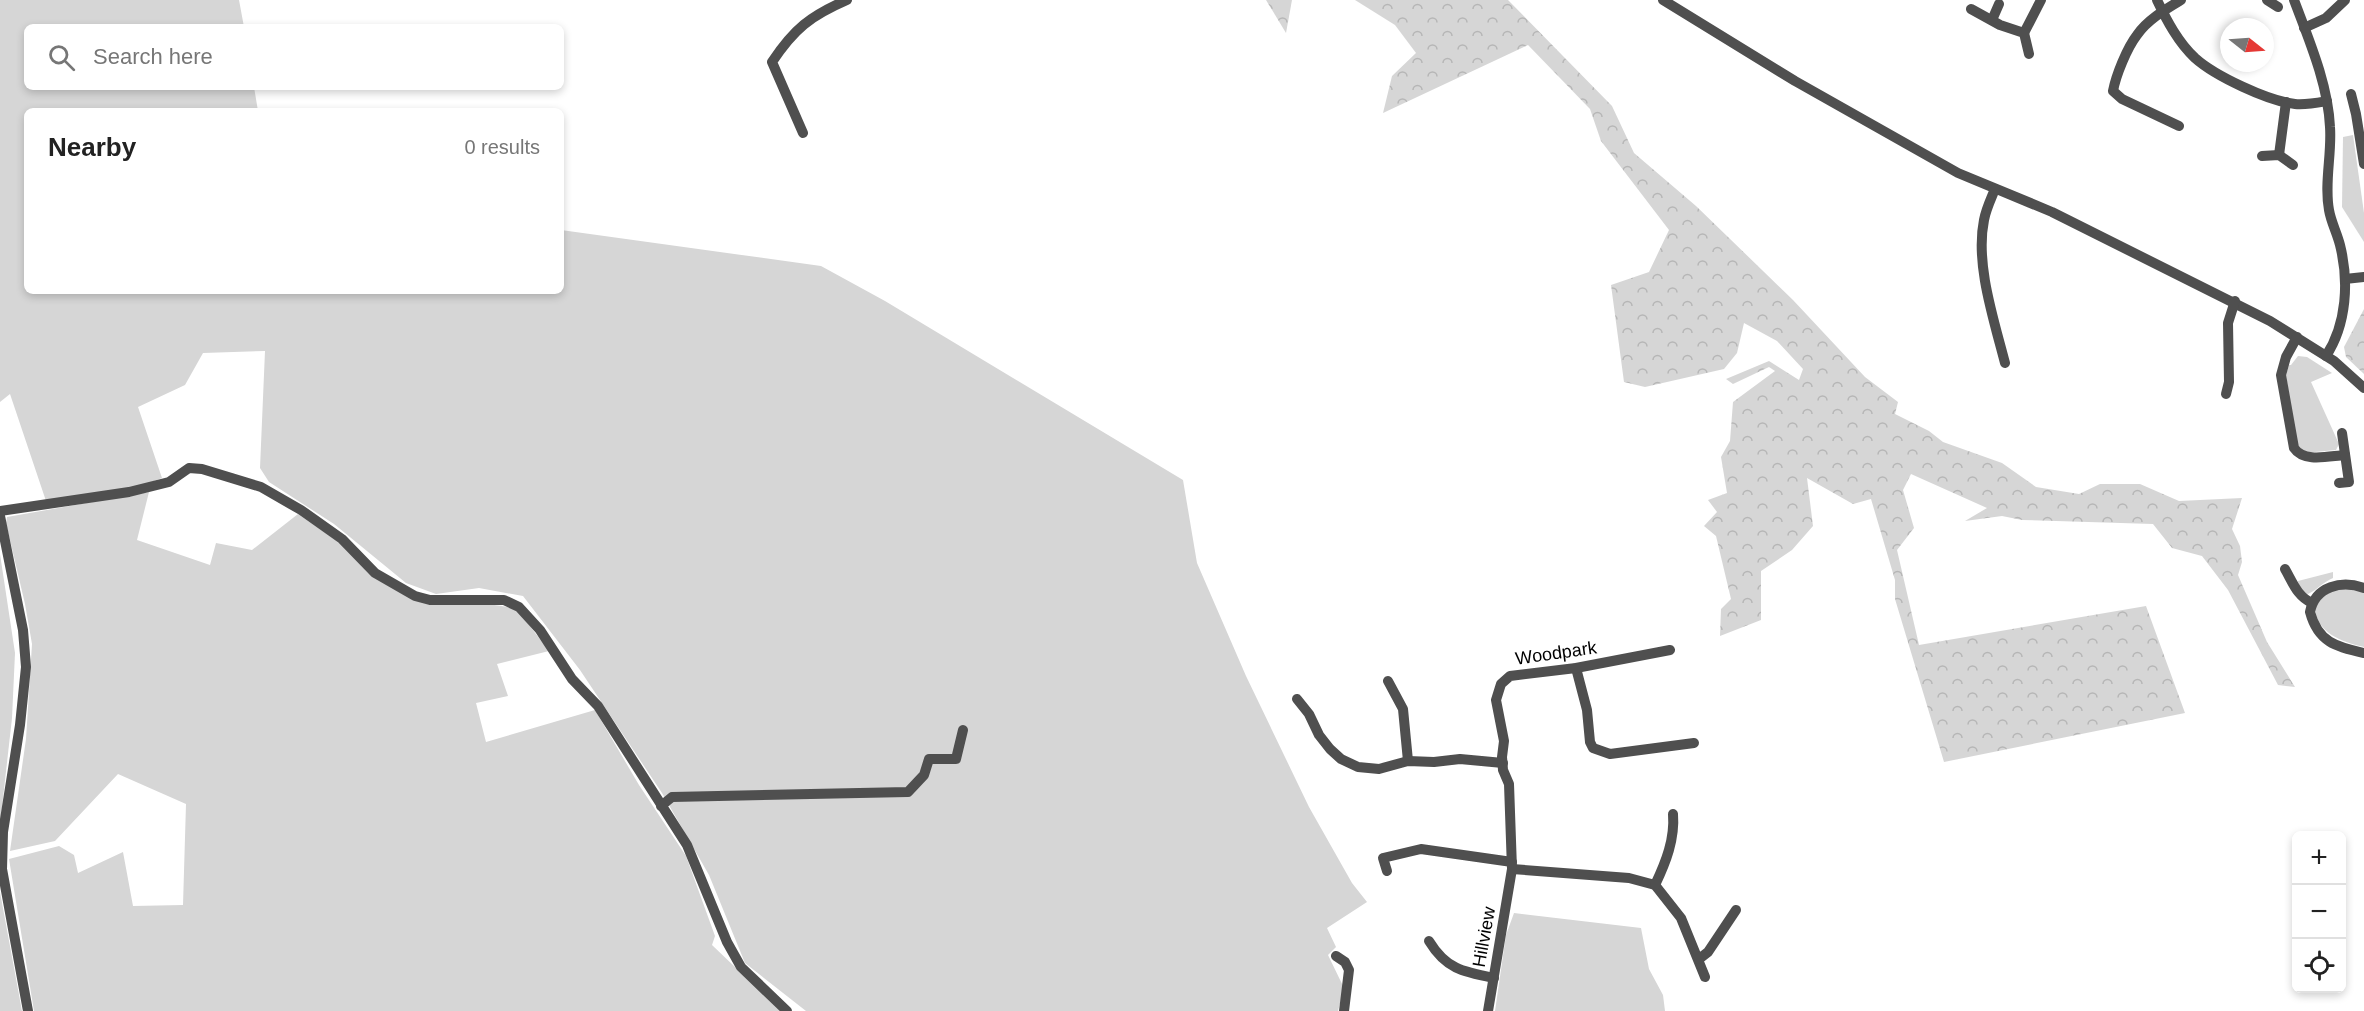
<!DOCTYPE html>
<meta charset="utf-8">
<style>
:root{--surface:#fff;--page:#f2f2f2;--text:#222;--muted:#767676;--line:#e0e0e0}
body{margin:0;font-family:Arial,sans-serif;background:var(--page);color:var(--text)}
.controls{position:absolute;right:18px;bottom:18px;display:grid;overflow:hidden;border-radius:9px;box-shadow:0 3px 9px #0003}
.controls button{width:54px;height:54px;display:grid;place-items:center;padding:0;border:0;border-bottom:2px solid var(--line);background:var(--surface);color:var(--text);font:30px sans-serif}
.compass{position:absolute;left:2220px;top:18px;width:54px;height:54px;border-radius:50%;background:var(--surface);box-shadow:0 3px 9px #0003;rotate:107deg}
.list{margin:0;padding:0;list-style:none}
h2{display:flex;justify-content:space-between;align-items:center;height:78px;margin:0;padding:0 24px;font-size:26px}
h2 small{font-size:20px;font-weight:400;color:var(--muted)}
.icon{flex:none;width:33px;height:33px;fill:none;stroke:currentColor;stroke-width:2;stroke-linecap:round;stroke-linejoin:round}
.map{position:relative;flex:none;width:2364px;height:1011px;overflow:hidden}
.search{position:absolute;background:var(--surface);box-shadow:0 3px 9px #0003;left:24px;top:24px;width:540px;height:66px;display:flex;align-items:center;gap:15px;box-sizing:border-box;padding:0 21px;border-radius:9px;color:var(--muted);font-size:22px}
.panel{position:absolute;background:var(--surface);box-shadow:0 3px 9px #0003;left:24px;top:108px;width:540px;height:186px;border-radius:9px}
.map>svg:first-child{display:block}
.green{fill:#d6d6d6}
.forest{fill:url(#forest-crowns)}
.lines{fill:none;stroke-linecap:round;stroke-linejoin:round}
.street{stroke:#4f4f4f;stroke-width:10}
.labels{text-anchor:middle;stroke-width:4.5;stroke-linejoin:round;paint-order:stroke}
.street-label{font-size:18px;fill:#000;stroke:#fff}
</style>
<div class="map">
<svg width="2364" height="1011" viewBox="0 0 2364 1011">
<defs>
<pattern id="forest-crowns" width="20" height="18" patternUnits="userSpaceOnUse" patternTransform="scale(1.5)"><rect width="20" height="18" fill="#d6d6d6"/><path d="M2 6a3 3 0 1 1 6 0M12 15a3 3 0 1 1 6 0" fill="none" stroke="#b6b6b6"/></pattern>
</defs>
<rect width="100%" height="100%" fill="#fff"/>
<g class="green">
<path d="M 0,0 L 239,0 L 244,27 L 27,27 L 27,87 L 254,87 L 258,111 L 27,111 L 27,291 L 561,291 L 561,230 L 821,266 L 885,301 L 1183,480 L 1197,563 L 1246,676 L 1309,807 L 1352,883 L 1367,902 L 1327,928 L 1336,947 L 1328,955 L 1344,988 L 1338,1011 L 806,1011 L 745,963 L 709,875 L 662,793 L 580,670 L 523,596 L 479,588 L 436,594 L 406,583 L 334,524 L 269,482 L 260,468 L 265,351 L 203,353 L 185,385 L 138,407 L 162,478 L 135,488 L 46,501 L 10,394 L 0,402 Z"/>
<path d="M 2353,135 L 2364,213 L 2364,242 L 2342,207 L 2343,137 Z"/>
<path d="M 2298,356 L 2307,357 L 2332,373 L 2311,382 L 2339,444 L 2336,450 L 2304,453 L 2297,446 L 2286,375 L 2289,365 L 2291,365 Z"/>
<path d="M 149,492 L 137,540 L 210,565 L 216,543 L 252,550 L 298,514 L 343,545 L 398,591 L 516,608 L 549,651 L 497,664 L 508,696 L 476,703 L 486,742 L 595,710 L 639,785 L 686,856 L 715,936 L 712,945 L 781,1011 L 34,1011 L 9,859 L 59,846 L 74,855 L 78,873 L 123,852 L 133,906 L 183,905 L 186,804 L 118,774 L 55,841 L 10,851 L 26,739 L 32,644 L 25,604 L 6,523 L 7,517 Z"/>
<path d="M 0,554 L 15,653 L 12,718 L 0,825 Z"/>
<path d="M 2333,572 L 2333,578 C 2323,582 2317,590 2308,594 L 2299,589 L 2298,581 Z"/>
<path d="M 2329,589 L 2364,589 L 2364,647 C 2342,642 2316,633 2315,607 Z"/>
<path d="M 0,892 L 22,1011 L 0,1011 Z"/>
<path d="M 1514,913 L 1641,928 L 1649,969 L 1663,995 L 1665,1011 L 1495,1011 L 1506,935 Z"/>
</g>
<g class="forest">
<path d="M 1266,0 L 1292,0 L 1286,33 Z"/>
<path d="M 1355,0 L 1508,0 L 1612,106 L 1634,153 L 1696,206 L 1793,300 L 1865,377 L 1898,402 L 1895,414 L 1929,431 L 1943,442 L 2002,463 L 2036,487 L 2079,494 L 2100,484 L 2140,484 L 2179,501 L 2242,498 L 2232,529 L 2240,546 L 2242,562 L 2238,575 L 2267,642 L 2295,687 L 2278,685 L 2228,590 L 2202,556 L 2172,548 L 2153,524 L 2022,520 L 2002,516 L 1965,521 L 1987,508 L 1911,474 L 1903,490 L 1914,528 L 1897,550 L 1919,645 L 2146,606 L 2185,713 L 1944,762 L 1895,599 L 1895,580 L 1871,499 L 1853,504 L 1807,478 L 1813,526 L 1792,550 L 1761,571 L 1761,620 L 1720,636 L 1721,609 L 1731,599 L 1716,536 L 1704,526 L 1717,512 L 1708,500 L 1727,493 L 1721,457 L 1730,441 L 1733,402 L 1775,371 L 1769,367 L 1733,384 L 1726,379 L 1769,361 L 1799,380 L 1803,369 L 1777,341 L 1744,323 L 1737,353 L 1724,369 L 1645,387 L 1624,382 L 1611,285 L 1649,272 L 1669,230 L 1601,141 L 1590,109 L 1528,45 L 1383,113 L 1392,76 L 1416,53 L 1395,25 Z"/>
<path d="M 2364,309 L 2364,374 L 2346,357 L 2344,347 Z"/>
</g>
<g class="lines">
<g class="street">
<path d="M 1663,0 L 1795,81 L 1958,173 L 2052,212 L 2270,321 L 2334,361 L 2364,388"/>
<path d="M 2157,0 C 2167,21 2178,42 2195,58 C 2215,76 2268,101 2295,104 C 2306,105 2316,103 2327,101"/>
<path d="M 2267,0 L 2278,7"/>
<path d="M 2294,0 C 2309,40 2328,84 2330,127 C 2332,154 2324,183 2329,210 C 2331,222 2337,233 2340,245 C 2349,281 2347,324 2326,356"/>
<path d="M 1971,9 L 2000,25 L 2024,33 L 2029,54"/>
<path d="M 1992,20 L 1999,4"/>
<path d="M 2304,28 L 2326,18 L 2345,0"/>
<path d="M 2024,33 L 2041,0"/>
<path d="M 2351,94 L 2356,114 L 2364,164"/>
<path d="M 2179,126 L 2122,99 L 2113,91 C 2116,75 2127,48 2137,35 C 2147,20 2166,9 2181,0"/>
<path d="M 803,133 L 772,62 C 794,29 810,16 847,0"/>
<path d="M 2279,155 L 2286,102"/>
<path d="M 2262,156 L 2279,155 L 2293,165"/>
<path d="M 1995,189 C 1991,199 1986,209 1984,220 C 1975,264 1994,320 2005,363"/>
<path d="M 2345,279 L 2364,277"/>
<path d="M 2297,337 L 2286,357 L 2281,375 L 2294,448 C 2304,463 2329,456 2345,455"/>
<path d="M 2226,394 L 2229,382 L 2228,323 L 2235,301"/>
<path d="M 2339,483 L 2349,482 L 2342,433"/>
<path d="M 0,511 L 129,492 L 169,482 L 189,468 L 202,469 L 261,487 L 301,510 L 342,539 L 375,573 L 415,596 L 430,600 L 504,600 L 519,607 L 540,630 L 572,679 L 598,706 L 687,845 L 727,942 L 741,967 L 787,1011"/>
<path d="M 0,516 L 23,630 L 26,667 L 20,725 L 3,832 L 2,869 L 28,1011"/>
<path d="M 2285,569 C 2293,583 2297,596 2312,603"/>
<path d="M 2364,588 C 2342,580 2315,586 2310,612 C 2318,642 2336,647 2364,653"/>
<path d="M 1576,668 L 1587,710 L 1590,742 L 1593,748 L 1610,754 L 1694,743"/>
<path d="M 1388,681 L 1403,709 L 1408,761"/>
<path d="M 1297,699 L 1309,714 L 1319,735 L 1330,749 L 1341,759 L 1358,767 L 1379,769 L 1408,761 L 1434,762 L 1460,759 L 1503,763"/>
<path d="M 661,806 L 672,797 L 908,792 L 924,775 L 929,759 L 956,759 L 963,730"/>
<path d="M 1512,869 L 1629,878 L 1655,885 L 1681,918 L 1705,977"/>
<path d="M 1387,871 L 1383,858 L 1421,849 L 1512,862"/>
<path d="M 1655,885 C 1666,862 1675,839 1673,814"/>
<path d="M 1429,941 C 1446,969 1463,972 1494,978"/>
<path d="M 1336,956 L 1345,962 L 1349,970 L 1344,1011"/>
<path d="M 1699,959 L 1708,952 L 1736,910"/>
<path d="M 1488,1011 L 1512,869 L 1509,784 L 1503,770 L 1502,757 L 1504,741 L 1496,700 L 1501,684 L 1510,676 L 1576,668 L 1670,650"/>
</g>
</g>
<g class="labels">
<g class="street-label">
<text transform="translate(1556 653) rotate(-8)" y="6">Woodpark</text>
<text transform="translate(1484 937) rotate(-80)" y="6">Hillview</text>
</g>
</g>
</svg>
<div class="controls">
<button>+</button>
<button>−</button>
<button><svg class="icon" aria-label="locate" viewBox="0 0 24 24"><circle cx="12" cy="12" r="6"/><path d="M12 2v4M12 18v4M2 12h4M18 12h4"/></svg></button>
</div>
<svg class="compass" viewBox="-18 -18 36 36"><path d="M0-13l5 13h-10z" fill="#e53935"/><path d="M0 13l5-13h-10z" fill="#767676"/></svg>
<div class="search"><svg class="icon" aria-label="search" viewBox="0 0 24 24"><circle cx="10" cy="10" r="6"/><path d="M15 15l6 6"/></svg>Search here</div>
<section class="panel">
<h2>Nearby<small>0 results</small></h2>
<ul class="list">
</ul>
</section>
</div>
